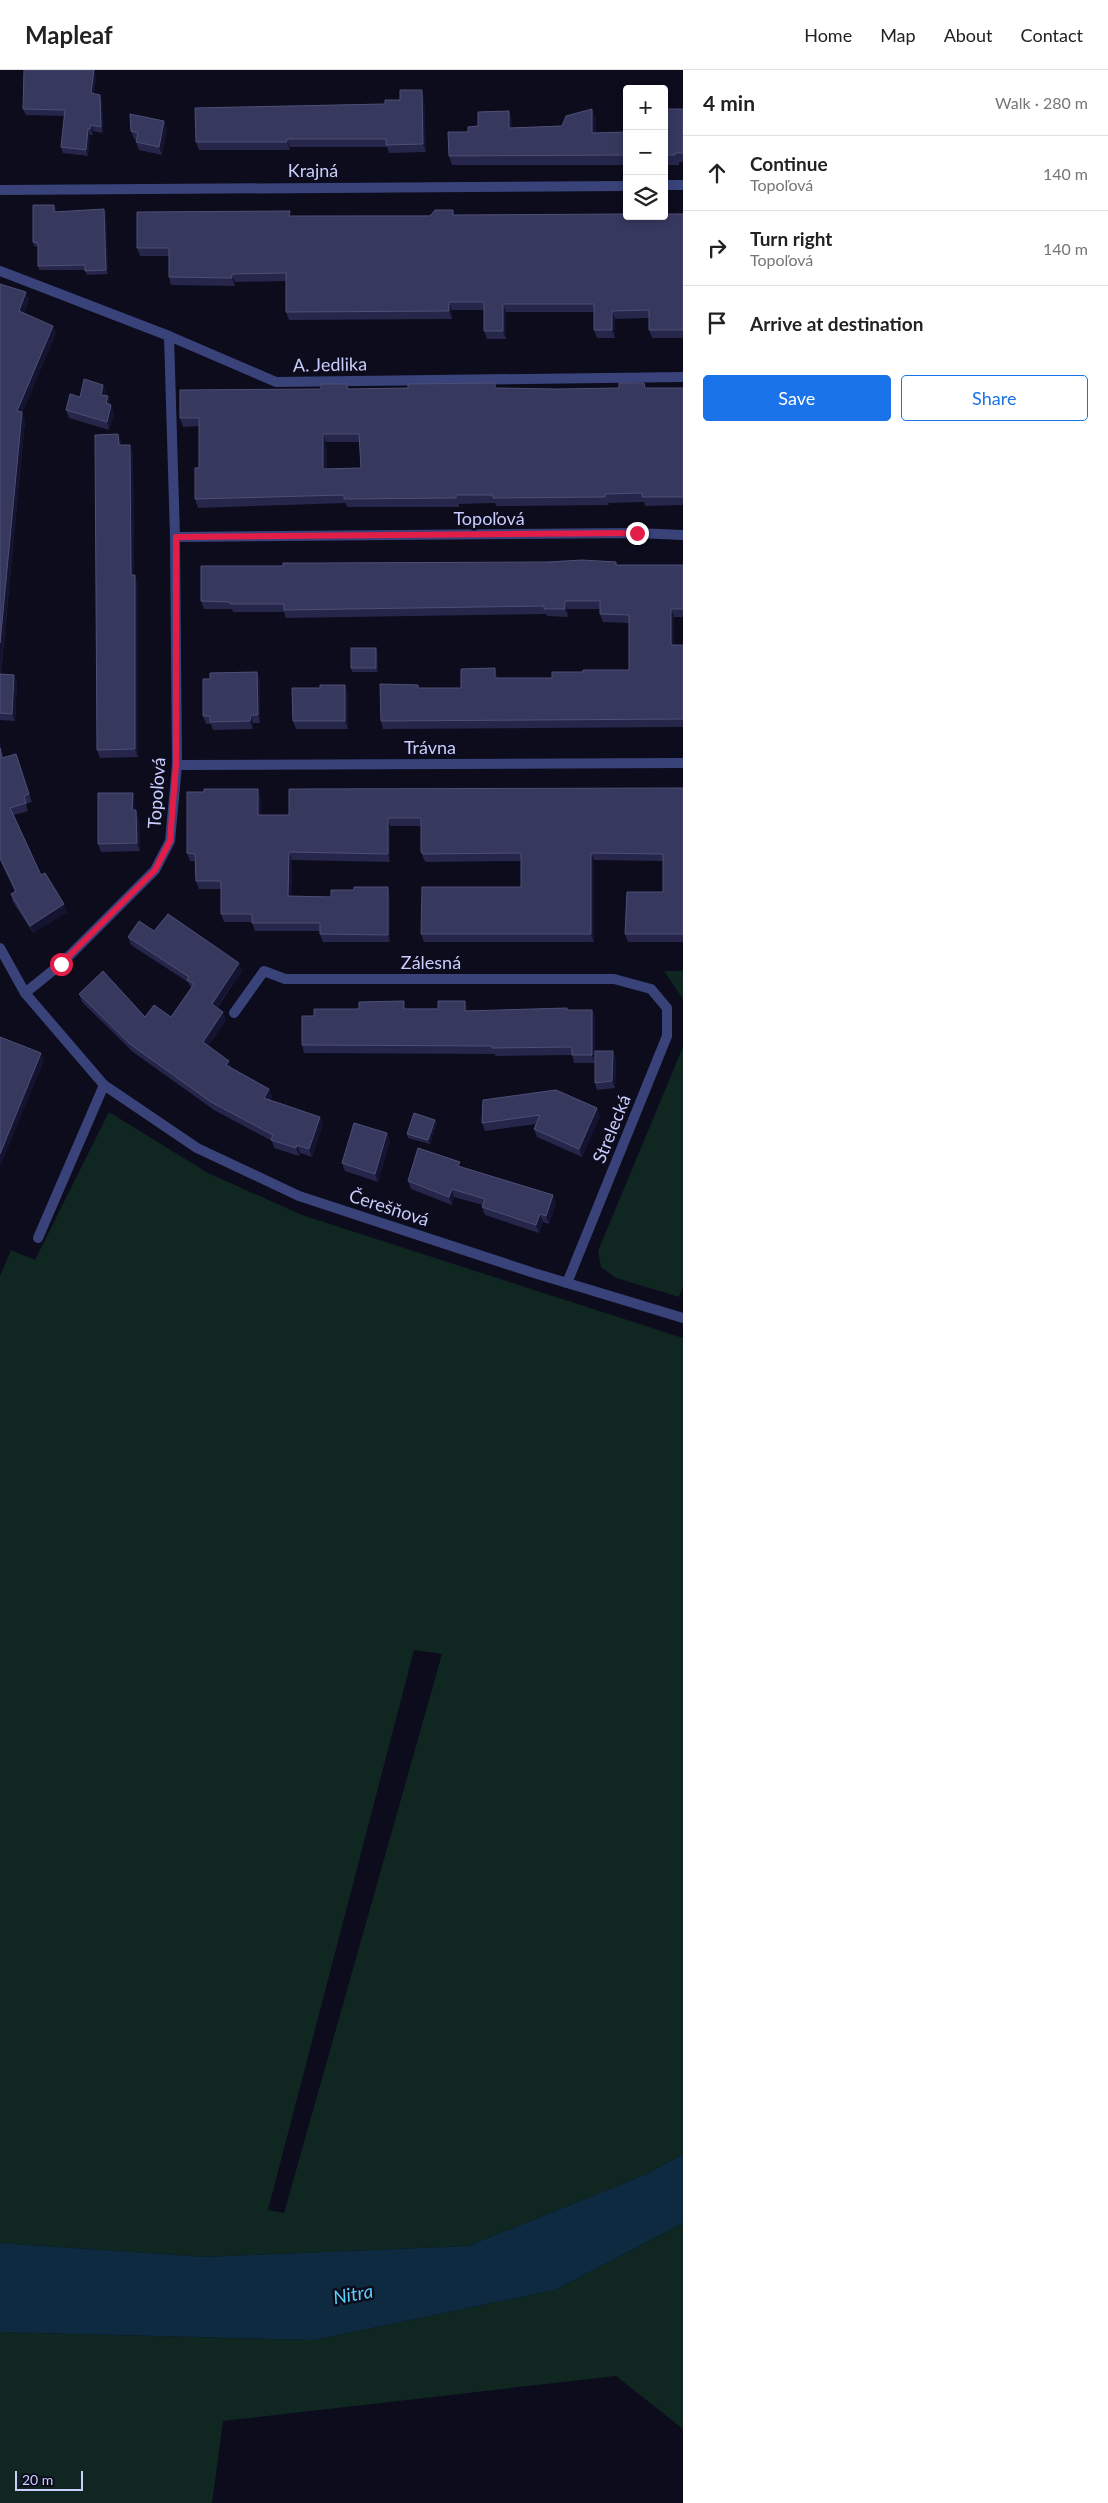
<!DOCTYPE html>
<meta charset="utf-8">
<style>
:root{--surface:#fff;--page:#f6f6f6;--text:#222;--muted:#767676;--line:#e0e0e0;--accent:#1a73e8}
body{margin:0;font-family:Lato,sans-serif;background:var(--page);color:var(--text)}
.controls{position:absolute;right:15px;top:15px;display:grid;overflow:hidden;border-radius:5px;box-shadow:0 2px 8px #0003}
.controls button{width:45px;height:45px;display:grid;place-items:center;padding:0;border:0;border-bottom:1px solid var(--line);background:var(--surface);color:var(--text);font:25px sans-serif}
.scale{position:absolute;left:15px;bottom:12px;width:68px;box-sizing:border-box;padding-left:5px;border:2px solid #c9cefd;border-top:0;font-size:14px;line-height:18px;white-space:nowrap;color:#c9cefd;-webkit-text-stroke:4px #0c0c1d;paint-order:stroke}
.stop{position:absolute;width:15px;height:15px;margin:-11px;border:4px solid #e11d48;border-radius:50%;background:#fff}
.stop.end{background:#e11d48;border-color:#fff;box-shadow:0 1px 5px #0008}
.list{margin:0;padding:0;list-style:none}
h2{display:flex;justify-content:space-between;align-items:center;height:65px;margin:0;padding:0 20px;font-size:21px}
h2 small{font-size:16px;font-weight:400;color:var(--muted)}
.list li{display:grid;grid-template-columns:32px 1fr auto;gap:15px;align-items:center;box-sizing:border-box;height:75px;padding:0 20px;border-top:1px solid var(--line)}
.list b{display:block;font-size:19px;white-space:nowrap}
.list p{margin:0;font-size:16px;white-space:nowrap;color:var(--muted)}
.list em{font-size:16px;font-style:normal;color:var(--muted)}
.actions{display:flex;gap:10px;padding:15px 20px}
.actions a{flex:1;padding:11px 0;border:1px solid var(--accent);border-radius:5px;text-align:center;font-size:18px;color:var(--accent)}
.actions .main{background:var(--accent);color:#fff}
.icon{flex:none;width:28px;height:28px;fill:none;stroke:currentColor;stroke-width:2;stroke-linecap:round;stroke-linejoin:round}
.map{position:relative;flex:none;width:683px;height:2433px;overflow:hidden}
header{display:flex;align-items:center;gap:30px;box-sizing:border-box;height:70px;padding:0 25px;background:var(--surface);border-bottom:1px solid var(--line)}
header strong{font-size:24px}
nav{display:flex;gap:28px;margin-inline-start:auto;font-size:18px}
main{display:flex}
aside{flex:1;background:var(--surface)}
.map>svg:first-child{display:block}
.green{fill:#0f2621;fill-rule:evenodd}
.water{fill:#0d2a40}
.lines{fill:none;stroke-linecap:round;stroke-linejoin:round}
.minor{stroke:#39437a;stroke-width:10}
.wall{fill:#25264a;fill-rule:evenodd}
.shaded-wall{fill:#141430}
.building{fill:#37385e;stroke:#4e4f77;fill-rule:evenodd}
.route{stroke:#e11d48;stroke-width:6}
.labels{text-anchor:middle;stroke-width:5;stroke-linejoin:round;paint-order:stroke}
.street-label{font-size:18px;fill:#c9cefd;stroke:#0c0c1d}
.water-label{font-size:19px;font-style:italic;fill:#5bcff9;stroke:#0c0c1d}
</style>
<header>
<strong>Mapleaf</strong>
<nav><a>Home</a><a>Map</a><a>About</a><a>Contact</a></nav>
</header>
<main>
<div class="map">
<svg width="683" height="2433" viewBox="0 0 683 2433">
<rect width="100%" height="100%" fill="#0c0c1d"/>
<g class="green">
<path d="M 664,901 L 683,901 L 683,929 Z"/>
<path d="M 683,977 L 683,1216 L 679,1227 L 616,1208 L 601,1197 L 598,1181 Z"/>
<path d="M 109,1042 L 208,1103 L 302,1145 L 683,1268 L 683,2084 L 647,2104 L 468,2176 L 205,2187 L 0,2173 L 0,1206 L 11,1180 L 35,1190 ZM 414,1580 L 442,1584 L 284,2143 L 268,2140 Z"/>
<path d="M 683,2153 L 683,2359 L 616,2306 L 223,2351 L 212,2433 L 0,2433 L 0,2262 L 314,2270 L 555,2220 Z"/>
</g>
<path class="water" d="M 683,2084 L 683,2153 L 555,2220 L 314,2270 L 0,2262 L 0,2173 L 205,2187 L 468,2176 L 647,2104 Z"/>
<g class="lines">
<g class="minor">
<path d="M 664,115 L 683,115"/>
<path d="M 0,120 L 627,116"/>
<path d="M 0,201 L 169,266 L 276,312 L 683,307"/>
<path d="M 175,467 L 637,463 L 683,465"/>
<path d="M 177,695 L 683,693"/>
<path d="M 0,878 L 25,923 L 104,1015 L 197,1078 L 299,1126 L 534,1203 L 683,1248"/>
<path d="M 25,923 L 61,894 L 155,800 L 170,771 L 177,695 L 175,467 L 169,266"/>
<path d="M 234,943 L 264,901 L 285,909 L 614,909 L 651,919 L 667,938 L 667,966 L 567,1213"/>
<path d="M 38,1168 L 104,1015"/>
</g>
</g>
<g class="wall">
<path d="M 96,6 L 94,24 L 102,31 L 103,63 L 93,61 L 93,65 L 90,65 L 88,86 L 63,83 L 61,77 L 64,46 L 26,45 L 23,39 Z"/>
<path d="M 424,28 L 426,82 L 389,83 L 387,77 L 290,77 L 290,80 L 199,80 L 196,72 L 385,34 L 400,30 Z"/>
<path d="M 664,39 L 683,39 L 683,92 L 679,92 L 679,95 L 664,95 Z"/>
<path d="M 509,41 L 512,51 L 512,58 L 562,56 L 596,48 L 596,63 L 627,62 L 627,95 L 452,95 L 449,86 L 468,62 Z"/>
<path d="M 167,59 L 162,85 L 139,80 L 136,72 L 136,70 L 134,69 L 131,61 Z"/>
<path d="M 54,135 L 56,142 L 104,139 L 106,144 L 108,204 L 87,205 L 85,200 L 39,200 L 38,196 L 38,177 L 34,176 L 33,172 Z"/>
<path d="M 683,144 L 683,268 L 652,268 L 649,260 L 649,248 L 615,249 L 615,268 L 597,268 L 594,260 L 594,242 L 506,242 L 506,269 L 487,269 L 484,261 L 484,240 L 452,240 L 452,249 L 289,250 L 286,242 L 286,211 L 235,212 L 235,216 L 171,215 L 169,207 L 169,186 L 140,186 L 137,178 L 292,146 Z"/>
<path d="M 0,214 L 29,229 L 24,243 L 56,263 L 22,343 L 25,350 L 1,604 L 17,612 L 15,651 L 0,650 Z"/>
<path d="M 347,314 L 349,319 L 496,318 L 557,319 L 683,318 L 683,435 L 645,436 L 644,432 L 608,433 L 609,435 L 496,436 L 495,433 L 459,434 L 459,437 L 347,437 L 346,433 L 198,438 L 195,429 L 199,398 L 199,356 L 183,357 L 180,348 ZM 326,372 L 360,372 L 361,398 L 327,399 Z"/>
<path d="M 103,315 L 106,323 L 105,326 L 110,335 L 114,343 L 109,360 L 69,348 L 66,340 L 80,327 Z"/>
<path d="M 118,364 L 121,372 L 121,375 L 133,383 L 134,505 L 138,513 L 138,687 L 100,688 L 97,680 Z"/>
<path d="M 616,492 L 617,495 L 683,495 L 683,547 L 674,547 L 674,575 L 683,575 L 683,657 L 383,659 L 381,651 L 419,618 L 461,618 L 495,598 L 497,608 L 552,608 L 583,602 L 629,600 L 629,553 L 603,552 L 600,544 L 600,539 L 567,539 L 568,547 L 547,546 L 546,544 L 286,548 L 284,542 L 233,542 L 232,539 L 204,539 L 201,531 L 283,496 Z"/>
<path d="M 378,582 L 378,602 L 352,602 L 351,598 Z"/>
<path d="M 257,602 L 260,610 L 260,653 L 253,653 L 253,659 L 213,660 L 211,654 L 206,654 L 203,646 L 210,609 Z"/>
<path d="M 348,623 L 348,659 L 296,659 L 293,651 Z"/>
<path d="M 0,673 L 3,687 L 16,684 L 32,732 L 26,734 L 28,741 L 14,745 L 41,805 L 67,842 L 33,863 L 13,832 L 11,824 L 15,822 L 0,790 Z"/>
<path d="M 683,718 L 683,872 L 628,872 L 625,864 L 663,822 L 663,791 L 594,790 L 594,872 L 424,872 L 421,864 L 521,817 L 521,791 L 426,792 L 424,790 L 421,782 L 421,756 L 390,756 L 390,792 L 292,790 L 291,826 L 331,827 L 390,825 L 390,872 L 323,872 L 320,864 L 320,861 L 255,861 L 252,852 L 224,852 L 221,844 L 221,819 L 199,819 L 196,811 L 195,791 L 190,791 L 187,783 L 261,727 L 261,745 L 289,745 Z"/>
<path d="M 133,723 L 135,731 L 135,740 L 139,748 L 140,781 L 101,782 L 98,774 Z"/>
<path d="M 154,861 L 242,901 L 217,938 L 223,942 L 226,950 L 208,976 L 232,998 L 269,1019 L 272,1026 L 270,1030 L 323,1054 L 312,1087 L 300,1083 L 299,1086 L 274,1078 L 272,1071 L 214,1040 L 133,982 L 82,932 L 79,924 L 145,947 L 171,947 L 191,918 L 188,912 L 131,875 L 128,867 Z"/>
<path d="M 468,938 L 468,941 L 592,940 L 595,948 L 595,993 L 574,993 L 572,985 L 495,986 L 495,984 L 304,983 L 302,975 L 314,946 L 359,939 Z"/>
<path d="M 616,988 L 615,1018 L 597,1020 L 595,1013 Z"/>
<path d="M 483,1030 L 600,1046 L 582,1087 L 537,1067 L 534,1059 L 536,1054 L 485,1061 L 482,1053 Z"/>
<path d="M 435,1050 L 437,1054 L 430,1074 L 408,1068 L 407,1064 Z"/>
<path d="M 387,1063 L 390,1071 L 378,1112 L 345,1101 L 342,1093 Z"/>
<path d="M 462,1097 L 556,1133 L 549,1154 L 543,1152 L 539,1163 L 485,1145 L 482,1137 L 483,1135 L 454,1127 L 452,1135 L 411,1119 L 408,1111 Z"/>
</g>
<g class="shaded-wall">
<path d="M 94,0 L 96,6 L 94,29 L 91,23 Z"/>
<path d="M 422,20 L 424,28 L 426,82 L 423,74 Z"/>
<path d="M 100,25 L 102,31 L 103,63 L 101,57 Z"/>
<path d="M 592,39 L 596,48 L 596,72 L 592,63 Z"/>
<path d="M 509,41 L 512,51 L 512,68 L 509,58 Z"/>
<path d="M 164,51 L 167,59 L 162,85 L 159,77 Z"/>
<path d="M 91,55 L 93,61 L 93,65 L 90,59 Z"/>
<path d="M 88,59 L 90,65 L 88,86 L 86,80 Z"/>
<path d="M 287,69 L 290,77 L 290,80 L 287,72 Z"/>
<path d="M 104,139 L 106,144 L 108,204 L 106,200 Z"/>
<path d="M 232,204 L 235,212 L 235,216 L 232,208 Z"/>
<path d="M 26,222 L 29,229 L 22,248 L 19,241 Z"/>
<path d="M 449,232 L 452,240 L 452,249 L 449,241 Z"/>
<path d="M 503,234 L 506,242 L 506,269 L 503,261 Z"/>
<path d="M 612,241 L 615,249 L 615,268 L 612,260 Z"/>
<path d="M 53,256 L 56,263 L 22,343 L 25,350 L 0,610 L 0,573 L 17,341 Z"/>
<path d="M 103,315 L 106,323 L 103,333 L 101,325 Z"/>
<path d="M 108,326 L 111,334 L 106,333 Z"/>
<path d="M 111,335 L 114,343 L 109,360 L 107,352 Z"/>
<path d="M 118,364 L 121,372 L 121,383 L 119,375 Z"/>
<path d="M 323,364 L 326,372 L 327,407 L 323,399 Z"/>
<path d="M 130,375 L 133,383 L 134,513 L 131,505 Z"/>
<path d="M 135,505 L 138,513 L 138,687 L 135,679 Z"/>
<path d="M 565,531 L 567,539 L 568,547 L 565,539 Z"/>
<path d="M 671,539 L 674,547 L 674,583 L 671,575 Z"/>
<path d="M 376,578 L 378,582 L 378,602 L 376,598 Z"/>
<path d="M 495,598 L 497,606 L 497,616 L 495,608 Z"/>
<path d="M 257,602 L 260,610 L 260,653 L 258,645 Z"/>
<path d="M 14,605 L 17,612 L 15,651 L 12,644 Z"/>
<path d="M 345,615 L 348,623 L 348,659 L 345,651 Z"/>
<path d="M 251,645 L 253,653 L 253,659 L 250,651 Z"/>
<path d="M 0,673 L 5,695 L 2,688 L 0,678 Z"/>
<path d="M 258,719 L 261,727 L 261,753 L 258,745 Z"/>
<path d="M 133,723 L 135,731 L 135,748 L 132,740 Z"/>
<path d="M 136,740 L 139,748 L 140,781 L 137,773 Z"/>
<path d="M 388,748 L 390,756 L 390,792 L 388,784 Z"/>
<path d="M 289,782 L 292,790 L 291,834 L 288,826 Z"/>
<path d="M 591,783 L 594,790 L 594,872 L 591,864 Z"/>
<path d="M 388,817 L 390,825 L 390,872 L 388,865 Z"/>
<path d="M 64,834 L 67,842 L 33,863 L 30,856 Z"/>
<path d="M 239,893 L 242,901 L 214,941 L 212,934 Z"/>
<path d="M 465,931 L 468,938 L 468,949 L 465,941 Z"/>
<path d="M 592,940 L 595,948 L 595,993 L 592,985 Z"/>
<path d="M 223,942 L 226,950 L 206,980 L 203,972 Z"/>
<path d="M 613,981 L 616,988 L 615,1018 L 612,1011 Z"/>
<path d="M 41,983 L 44,991 L 0,1097 L 0,1084 Z"/>
<path d="M 229,991 L 232,998 L 226,995 Z"/>
<path d="M 269,1019 L 272,1026 L 267,1036 L 264,1028 Z"/>
<path d="M 597,1038 L 600,1046 L 582,1087 L 579,1079 Z"/>
<path d="M 320,1047 L 323,1054 L 312,1087 L 309,1079 Z"/>
<path d="M 435,1050 L 437,1054 L 430,1074 L 428,1070 Z"/>
<path d="M 387,1063 L 390,1071 L 378,1112 L 375,1104 Z"/>
<path d="M 297,1075 L 300,1083 L 299,1086 L 296,1078 Z"/>
<path d="M 452,1119 L 454,1127 L 452,1135 L 449,1127 Z"/>
<path d="M 553,1125 L 556,1133 L 549,1154 L 546,1146 Z"/>
<path d="M 540,1144 L 543,1152 L 539,1163 L 536,1155 Z"/>
</g>
<g class="building">
<path d="M 24,0 L 94,0 L 91,23 L 100,25 L 101,57 L 91,55 L 90,59 L 88,59 L 86,80 L 61,77 L 65,40 L 23,39 Z"/>
<path d="M 400,20 L 422,20 L 423,74 L 386,75 L 386,69 L 287,69 L 287,72 L 196,72 L 195,38 L 385,34 L 385,30 L 400,30 Z"/>
<path d="M 592,39 L 592,63 L 627,62 L 627,85 L 449,86 L 448,62 L 468,62 L 468,57 L 478,56 L 478,42 L 509,41 L 509,58 L 562,56 L 566,46 Z"/>
<path d="M 664,39 L 683,39 L 683,83 L 675,83 L 675,85 L 664,85 Z"/>
<path d="M 130,44 L 164,51 L 159,77 L 136,72 L 138,63 L 131,61 Z"/>
<path d="M 33,135 L 54,135 L 54,142 L 104,139 L 106,200 L 85,201 L 85,195 L 38,196 L 38,173 L 33,172 Z"/>
<path d="M 435,140 L 453,140 L 453,145 L 627,144 L 627,146 L 664,146 L 664,144 L 683,144 L 683,260 L 649,260 L 649,240 L 612,241 L 612,260 L 594,260 L 594,234 L 503,234 L 503,261 L 484,261 L 484,232 L 449,232 L 449,241 L 286,242 L 286,203 L 232,204 L 232,208 L 169,207 L 169,178 L 137,178 L 137,142 L 290,141 L 289,146 L 430,146 Z"/>
<path d="M 0,214 L 26,222 L 19,241 L 53,256 L 17,341 L 22,342 L 0,573 Z"/>
<path d="M 84,309 L 103,315 L 101,325 L 108,326 L 106,333 L 111,335 L 107,352 L 66,340 L 70,324 L 80,327 Z"/>
<path d="M 495,313 L 495,318 L 557,319 L 619,318 L 619,313 L 644,313 L 645,318 L 683,318 L 683,427 L 642,427 L 642,423 L 605,424 L 605,427 L 493,428 L 493,425 L 456,425 L 456,428 L 344,429 L 344,425 L 195,429 L 195,398 L 199,398 L 199,348 L 180,348 L 180,320 L 321,319 L 321,314 L 347,314 L 347,319 L 408,318 L 408,314 ZM 323,364 L 359,364 L 361,398 L 323,399 Z"/>
<path d="M 118,364 L 119,375 L 130,375 L 131,505 L 135,505 L 135,679 L 97,680 L 95,365 Z"/>
<path d="M 582,490 L 616,492 L 616,495 L 683,495 L 683,539 L 671,539 L 671,575 L 683,575 L 683,649 L 381,651 L 380,614 L 418,615 L 418,618 L 461,618 L 461,599 L 495,598 L 495,608 L 552,608 L 552,602 L 583,602 L 583,600 L 629,600 L 629,545 L 600,544 L 600,531 L 565,531 L 565,539 L 544,539 L 544,536 L 284,540 L 284,534 L 230,534 L 230,532 L 201,531 L 201,496 L 283,496 L 283,493 L 318,493 L 548,492 Z"/>
<rect x="351" y="578" width="25" height="20"/>
<path d="M 257,602 L 258,645 L 251,645 L 250,651 L 210,652 L 210,646 L 203,646 L 203,609 L 210,609 L 210,603 Z"/>
<path d="M 0,604 L 14,605 L 12,644 L 0,643 Z"/>
<path d="M 320,615 L 345,615 L 345,651 L 293,651 L 292,618 L 320,618 Z"/>
<path d="M 0,678 L 2,688 L 16,684 L 29,724 L 24,726 L 26,733 L 10,738 L 41,805 L 45,803 L 64,834 L 30,856 L 11,824 L 16,821 L 0,788 Z"/>
<path d="M 683,718 L 683,864 L 625,864 L 627,822 L 663,822 L 663,784 L 591,783 L 591,864 L 421,864 L 422,817 L 521,817 L 521,783 L 423,784 L 421,782 L 421,748 L 388,748 L 388,784 L 289,782 L 288,826 L 331,827 L 331,820 L 354,820 L 354,817 L 388,817 L 388,865 L 320,864 L 320,853 L 252,853 L 252,844 L 221,844 L 221,811 L 196,811 L 195,784 L 187,783 L 187,722 L 204,722 L 204,719 L 258,719 L 258,745 L 289,745 L 289,719 Z"/>
<path d="M 98,723 L 133,723 L 132,740 L 136,740 L 137,773 L 98,774 Z"/>
<path d="M 168,844 L 239,893 L 212,934 L 223,942 L 203,972 L 229,991 L 226,995 L 269,1019 L 264,1028 L 320,1047 L 309,1079 L 297,1075 L 296,1078 L 271,1070 L 273,1065 L 211,1032 L 130,974 L 79,924 L 103,901 L 145,947 L 154,935 L 171,947 L 194,914 L 187,910 L 189,907 L 128,867 L 139,851 L 154,861 Z"/>
<path d="M 404,931 L 404,939 L 438,939 L 438,931 L 465,931 L 465,941 L 567,938 L 567,940 L 592,940 L 592,985 L 572,985 L 572,977 L 492,978 L 492,976 L 302,975 L 302,946 L 314,946 L 314,939 L 359,939 L 359,932 Z"/>
<path d="M 0,967 L 41,983 L 0,1084 Z"/>
<path d="M 595,981 L 613,981 L 612,1011 L 595,1013 Z"/>
<path d="M 556,1020 L 597,1038 L 579,1079 L 534,1059 L 540,1045 L 482,1053 L 483,1030 Z"/>
<path d="M 414,1043 L 435,1050 L 428,1070 L 407,1064 Z"/>
<path d="M 354,1053 L 387,1063 L 375,1104 L 342,1093 Z"/>
<path d="M 418,1078 L 460,1092 L 458,1096 L 553,1125 L 546,1146 L 540,1144 L 536,1155 L 482,1137 L 485,1129 L 452,1119 L 449,1127 L 408,1111 Z"/>
</g>
<g class="lines">
<path class="route" d="M 61,894 L 155,800 L 170,771 L 176,695 L 176,467 L 637,463"/>
</g>
<g class="labels">
<g class="street-label">
<text x="313" y="107">Krajná</text>
<text transform="translate(330 295) rotate(-1)" y="6">A. Jedlika</text>
<text x="489" y="455">Topoľová</text>
<text x="430" y="684">Trávna</text>
<text transform="translate(157 723) rotate(-86)" y="6">Topoľová</text>
<text x="431" y="899">Zálesná</text>
<text transform="translate(612 1059) rotate(-68)" y="6">Strelecká</text>
<text transform="translate(389 1138) rotate(18)" y="6">Čerešňová</text>
</g>
<g class="water-label">
<text transform="translate(353 2224) rotate(-10)" y="7">Nitra</text>
</g>
</g>
</svg>
<div class="controls">
<button>+</button>
<button>−</button>
<button><svg class="icon" aria-label="layers" viewBox="0 0 24 24"><path d="M12 4l9 5-9 5-9-5zM3 14l9 5 9-5"/></svg></button>
</div>
<div class="scale">20 m</div>
<div class="stop" style="left:61px;top:894px"></div>
<div class="stop end" style="left:637px;top:463px"></div>
</div>
<aside>
<h2>4 min<small>Walk · 280 m</small></h2>
<ul class="list">
<li><svg class="icon" aria-label="ahead" viewBox="0 0 24 24"><path d="M12 20V5M6 11l6-6 6 6"/></svg><div><b>Continue</b><p>Topoľová</p></div><em>140 m</em></li>
<li><svg class="icon" aria-label="right" viewBox="0 0 24 24"><path d="M7 20v-9h11M14 6l5 5-5 5"/></svg><div><b>Turn right</b><p>Topoľová</p></div><em>140 m</em></li>
<li><svg class="icon" aria-label="arrive" viewBox="0 0 24 24"><path d="M6 21V4h12l-3 4 3 4H6"/></svg><div><b>Arrive at destination</b></div></li>
</ul>
<div class="actions"><a class="main">Save</a><a>Share</a></div>
</aside>
</main>
